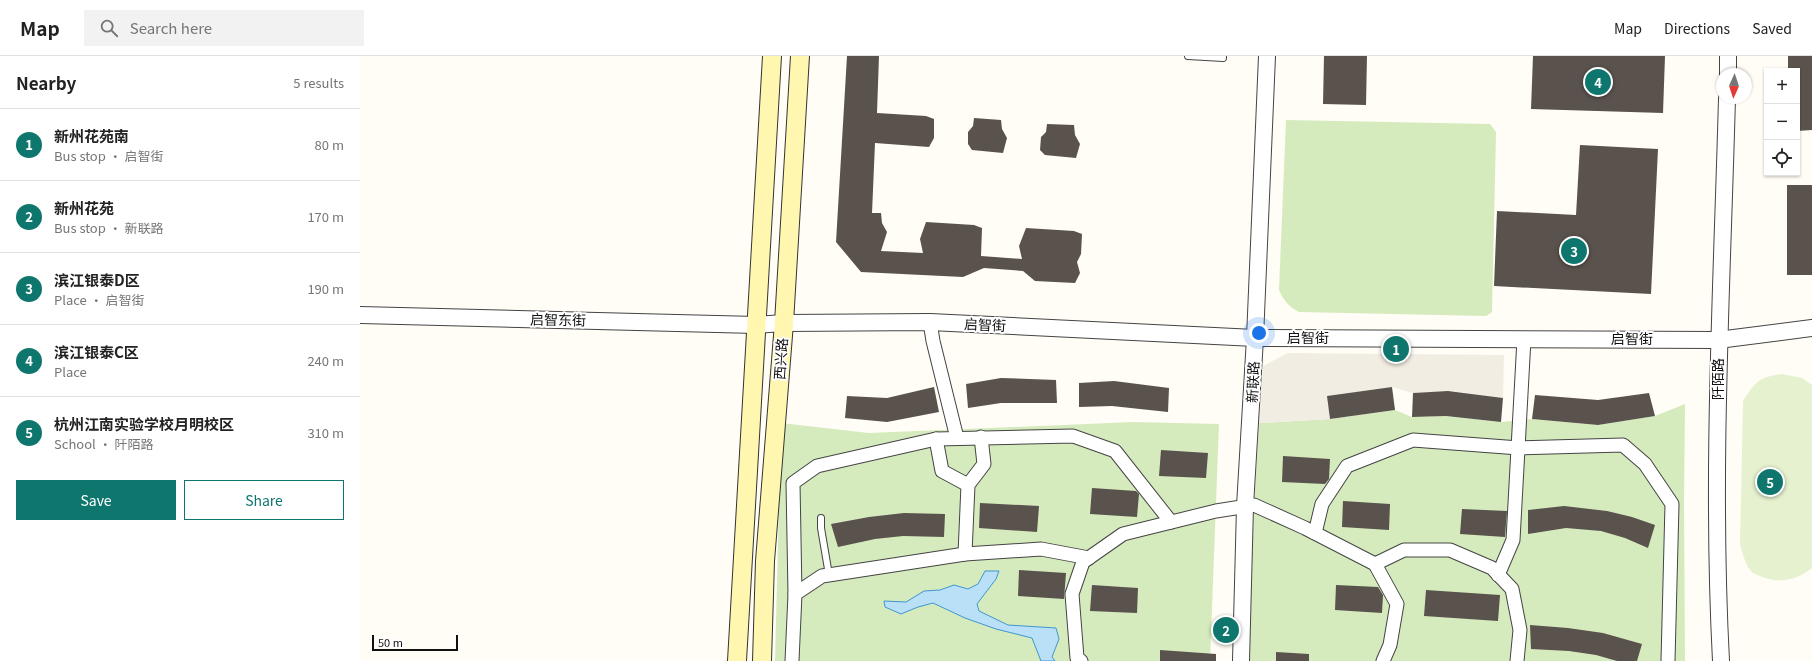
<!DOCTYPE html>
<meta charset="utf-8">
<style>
:root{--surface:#fff;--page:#f2f2f2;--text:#222;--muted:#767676;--line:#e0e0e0;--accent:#0f766e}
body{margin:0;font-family:Georgia,"Noto Sans SC",serif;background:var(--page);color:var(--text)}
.controls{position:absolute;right:12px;top:12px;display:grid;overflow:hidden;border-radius:0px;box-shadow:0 1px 3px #0004}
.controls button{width:36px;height:36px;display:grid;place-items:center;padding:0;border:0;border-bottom:1px solid var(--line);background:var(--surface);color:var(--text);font:20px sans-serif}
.compass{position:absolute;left:1356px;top:12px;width:36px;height:36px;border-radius:50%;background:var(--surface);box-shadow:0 1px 3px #0004;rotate:183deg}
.scale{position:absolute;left:12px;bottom:10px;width:86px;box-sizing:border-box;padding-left:4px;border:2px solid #111;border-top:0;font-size:11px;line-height:14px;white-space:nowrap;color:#111;-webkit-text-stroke:3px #fff;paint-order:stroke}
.you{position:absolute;left:899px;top:277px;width:14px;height:14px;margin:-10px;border:3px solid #fff;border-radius:50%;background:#1a73e8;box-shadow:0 0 0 6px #1a73e833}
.badge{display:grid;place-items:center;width:26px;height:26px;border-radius:50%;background:var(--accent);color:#fff;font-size:13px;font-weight:700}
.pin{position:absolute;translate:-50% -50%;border:2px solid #fff;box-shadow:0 1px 4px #0006}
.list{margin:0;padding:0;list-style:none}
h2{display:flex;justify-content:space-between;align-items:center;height:52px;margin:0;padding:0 16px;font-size:17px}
h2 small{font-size:13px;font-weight:400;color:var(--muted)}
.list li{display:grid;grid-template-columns:26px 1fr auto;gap:12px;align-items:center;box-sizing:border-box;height:72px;padding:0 16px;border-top:1px solid var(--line)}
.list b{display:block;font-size:15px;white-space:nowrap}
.list p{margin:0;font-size:13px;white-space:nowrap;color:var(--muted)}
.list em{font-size:13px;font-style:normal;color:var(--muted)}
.actions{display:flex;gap:8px;padding:12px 16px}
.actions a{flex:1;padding:9px 0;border:1px solid var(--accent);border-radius:0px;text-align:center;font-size:14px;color:var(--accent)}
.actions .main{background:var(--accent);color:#fff}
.icon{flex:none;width:22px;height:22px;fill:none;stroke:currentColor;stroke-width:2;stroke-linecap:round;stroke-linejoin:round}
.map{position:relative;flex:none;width:1452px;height:605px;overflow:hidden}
header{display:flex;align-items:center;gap:24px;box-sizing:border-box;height:56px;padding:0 20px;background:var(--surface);border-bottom:1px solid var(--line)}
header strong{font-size:19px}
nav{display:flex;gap:22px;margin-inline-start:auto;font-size:14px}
.search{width:280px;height:36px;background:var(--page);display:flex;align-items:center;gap:10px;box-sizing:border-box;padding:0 14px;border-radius:0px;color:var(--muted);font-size:15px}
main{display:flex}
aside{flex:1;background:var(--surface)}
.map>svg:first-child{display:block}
.green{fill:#d5ebbd}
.pitch{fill:#e6f2cf}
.plaza{fill:#f1ede2}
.water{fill:#b9e0f7;stroke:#3f96cf}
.building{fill:#5a524d}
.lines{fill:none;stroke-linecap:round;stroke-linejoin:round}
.service-casing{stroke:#444;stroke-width:8}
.minor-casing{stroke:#444;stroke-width:15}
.tertiary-casing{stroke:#444;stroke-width:18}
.secondary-casing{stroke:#333;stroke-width:20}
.service{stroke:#fff;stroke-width:6}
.minor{stroke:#fff;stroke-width:13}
.tertiary{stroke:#fff;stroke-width:16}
.secondary{stroke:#fff6b0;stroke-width:18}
.labels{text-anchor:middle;stroke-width:4;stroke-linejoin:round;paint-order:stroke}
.street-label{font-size:14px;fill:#111;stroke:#fff}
</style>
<header>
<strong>Map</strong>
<div class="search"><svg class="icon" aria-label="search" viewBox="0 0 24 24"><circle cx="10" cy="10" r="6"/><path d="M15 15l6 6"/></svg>Search here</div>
<nav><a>Map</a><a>Directions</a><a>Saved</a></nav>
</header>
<main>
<aside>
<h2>Nearby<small>5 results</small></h2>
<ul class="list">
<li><span class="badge">1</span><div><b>新州花苑南</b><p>Bus stop · 启智街</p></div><em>80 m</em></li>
<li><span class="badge">2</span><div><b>新州花苑</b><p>Bus stop · 新联路</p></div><em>170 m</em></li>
<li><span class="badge">3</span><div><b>滨江银泰D区</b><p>Place · 启智街</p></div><em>190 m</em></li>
<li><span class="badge">4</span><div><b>滨江银泰C区</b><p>Place</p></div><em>240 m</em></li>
<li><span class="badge">5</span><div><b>杭州江南实验学校月明校区</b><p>School · 阡陌路</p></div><em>310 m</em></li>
</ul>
<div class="actions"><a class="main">Save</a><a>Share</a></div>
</aside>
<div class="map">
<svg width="1452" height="605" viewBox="0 0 1452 605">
<rect width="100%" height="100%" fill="#fffdf5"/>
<g class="green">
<path d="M 926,64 L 1130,68 L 1136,76 L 1132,256 L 1126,260 L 939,256 C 929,251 924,245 919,234 Z"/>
<path d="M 1325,348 L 1324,446 L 1325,605 L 888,605 L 894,449 L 899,367 L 970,363 L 1035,354 L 1052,361 L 1086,360 L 1141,366 L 1172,363 L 1238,369 L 1295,360 Z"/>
<path d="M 773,366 L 859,368 L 850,605 L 415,605 L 421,367 L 509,377 Z"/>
</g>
<path class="pitch" d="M 1422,318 L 1442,322 L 1452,329 L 1452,512 C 1437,524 1421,528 1402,521 C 1399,519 1393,518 1391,515 C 1385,509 1383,497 1380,489 L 1383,345 C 1395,326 1399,321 1422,318 Z"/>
<path class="plaza" d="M 928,297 L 1144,299 L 1143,342 L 1092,335 L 1053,337 L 1032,331 L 968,340 L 970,363 L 899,367 L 903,310 Z"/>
<path class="water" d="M 625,515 L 639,515 L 636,523 L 617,548 L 619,555 L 648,569 L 696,572 L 699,583 L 692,601 L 695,605 L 681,605 L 672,582 L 636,573 L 605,562 L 573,547 L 558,551 L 541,558 L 525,551 L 524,545 L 546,546 L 564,535 L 580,534 L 594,529 L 608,533 L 618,528 Z"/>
<g class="building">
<path d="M 487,0 L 519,0 L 517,57 L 566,60 L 574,63 L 574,82 L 569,91 L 515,87 L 512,157 L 521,157 L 522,167 L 527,176 L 521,195 L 563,197 L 560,183 L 566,166 L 614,169 L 622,172 L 621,200 L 662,203 L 659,190 L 666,172 L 714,175 L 722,178 L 721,198 L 717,206 L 720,217 L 715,227 L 675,225 L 663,215 L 624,212 L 603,221 L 501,216 L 476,186 Z"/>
<path d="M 964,0 L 1007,0 L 1006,49 L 963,48 Z"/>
<path d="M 1173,0 L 1305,0 L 1303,57 L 1171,53 Z"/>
<path d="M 1428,0 L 1452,0 L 1452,74 L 1437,75 L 1437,15 L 1428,15 Z"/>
<path d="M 614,62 L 641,64 L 642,73 L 647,82 L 643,97 L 612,94 L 608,88 L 608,76 L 613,70 Z"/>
<path d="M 687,68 L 714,69 L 715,79 L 720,88 L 716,102 L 685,99 L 680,94 L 681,81 L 686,76 Z"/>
<path d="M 1220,89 L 1298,93 L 1291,238 L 1134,230 L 1137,155 L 1216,159 Z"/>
<rect x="1427" y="129" width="25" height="90"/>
<path d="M 641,322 L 696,324 L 697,347 L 641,347 L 608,352 L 606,328 Z"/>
<path d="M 754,325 L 809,332 L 808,356 L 752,350 L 719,351 L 719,327 Z"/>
<path d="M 574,331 L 579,356 L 527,366 L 485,362 L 487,340 L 527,342 Z"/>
<path d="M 1032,331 L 1035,354 L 970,363 L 967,340 Z"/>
<path d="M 1088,335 L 1143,342 L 1141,366 L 1086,360 L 1052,361 L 1053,337 Z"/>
<path d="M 1289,337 L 1295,360 L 1238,369 L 1172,363 L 1175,339 L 1238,344 Z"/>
<path d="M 801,394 L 848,397 L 846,422 L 799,420 Z"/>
<path d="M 923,400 L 970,403 L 969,423 L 965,428 L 922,426 Z"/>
<path d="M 732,432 L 776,435 L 779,438 L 777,461 L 730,458 Z"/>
<path d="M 983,445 L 1030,448 L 1029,474 L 982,471 Z"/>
<path d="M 620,447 L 679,450 L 677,476 L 619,472 Z"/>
<path d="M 1204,450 L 1247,455 L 1272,461 L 1295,469 L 1288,492 L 1265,482 L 1241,475 L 1206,472 L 1168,478 L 1168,454 Z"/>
<path d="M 1102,453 L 1147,455 L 1145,481 L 1100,478 Z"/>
<path d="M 544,457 L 585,458 L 584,481 L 543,480 L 515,483 L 478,491 L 471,468 L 509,461 Z"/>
<path d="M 659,514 L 706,517 L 704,543 L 658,540 Z"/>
<path d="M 732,529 L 778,532 L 777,557 L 730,555 Z"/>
<path d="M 976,529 L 1018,531 L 1023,539 L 1022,557 L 975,554 Z"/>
<path d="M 1066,534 L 1140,539 L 1138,565 L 1064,560 Z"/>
<path d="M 1170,569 L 1208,572 L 1243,577 L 1282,588 L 1277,605 L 1257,605 L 1236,599 L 1209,595 L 1171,593 Z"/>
<path d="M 800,594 L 856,598 L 856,605 L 800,605 Z"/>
<path d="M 916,596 L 949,598 L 949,605 L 916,605 Z"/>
</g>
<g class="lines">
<defs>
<g id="service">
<path d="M 828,0 L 863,2 L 863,0"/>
<path d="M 461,462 L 461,472 L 469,519"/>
</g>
<g id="minor">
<path d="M 570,266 L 573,285 L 597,382"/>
<path d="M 576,383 L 582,415 L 608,429"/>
<path d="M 955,477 L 962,448 L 987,410 L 1053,384 L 1159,392 L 1263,389 L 1285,408 L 1312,448 L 1308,605"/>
<path d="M 605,498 L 608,429 L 624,408 L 621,381"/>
<path d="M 1015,508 L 1044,494 L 1090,494 L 1132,512 L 1152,533 L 1160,574 L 1157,605"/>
<path d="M 1138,519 L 1153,484 L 1164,283"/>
<path d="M 435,538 L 433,427 L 457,410 L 576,383 L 713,380 L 755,395 L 811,466"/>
<path d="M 432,605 L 435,538 L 462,520 L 605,498 L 681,493 L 729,502"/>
<path d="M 721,605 L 717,602 L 712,538 L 723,506 L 763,478 L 856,455 L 894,449 L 945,472 L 1015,508 L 1037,548 L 1030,589 L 1023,605"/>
</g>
<g id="tertiary">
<path d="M 1368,18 L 1368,0"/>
<path d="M 0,259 L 396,269 L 424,267 L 570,266 L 895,282 L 1358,284 L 1452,272"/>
<path d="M 881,605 L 885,450 L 895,282 L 907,0"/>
<path d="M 1361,605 C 1351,417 1362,230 1367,42"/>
</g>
<g id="secondary">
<path d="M 377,605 L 412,0"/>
<path d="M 402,605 L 405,505 L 424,267 L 440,0"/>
</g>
</defs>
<use href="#service" class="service-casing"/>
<use href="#minor" class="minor-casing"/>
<use href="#tertiary" class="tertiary-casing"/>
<use href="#secondary" class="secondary-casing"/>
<use href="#service" class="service"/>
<use href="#minor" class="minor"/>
<use href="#tertiary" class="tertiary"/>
<use href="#secondary" class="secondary"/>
</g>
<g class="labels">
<g class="street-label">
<text transform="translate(198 264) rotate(1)" y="5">启智东街</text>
<text transform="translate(625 269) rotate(3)" y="5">启智街</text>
<text x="948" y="287">启智街</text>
<text x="1272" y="288">启智街</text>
<text transform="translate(421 303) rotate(-86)" y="5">西兴路</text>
<text transform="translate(1358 323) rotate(-90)" y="5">阡陌路</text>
<text transform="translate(893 326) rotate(-87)" y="5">新联路</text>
</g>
</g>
</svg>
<div class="controls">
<button>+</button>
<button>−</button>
<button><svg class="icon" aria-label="locate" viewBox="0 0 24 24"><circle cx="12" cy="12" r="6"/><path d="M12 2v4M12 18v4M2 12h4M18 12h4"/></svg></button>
</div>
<svg class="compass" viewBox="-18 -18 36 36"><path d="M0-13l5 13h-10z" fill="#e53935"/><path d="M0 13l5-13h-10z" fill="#767676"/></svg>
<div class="scale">50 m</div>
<div class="you"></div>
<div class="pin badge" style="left:1036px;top:293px">1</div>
<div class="pin badge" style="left:866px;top:574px">2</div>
<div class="pin badge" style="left:1214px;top:195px">3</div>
<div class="pin badge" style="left:1238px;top:26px">4</div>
<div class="pin badge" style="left:1410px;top:426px">5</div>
</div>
</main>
